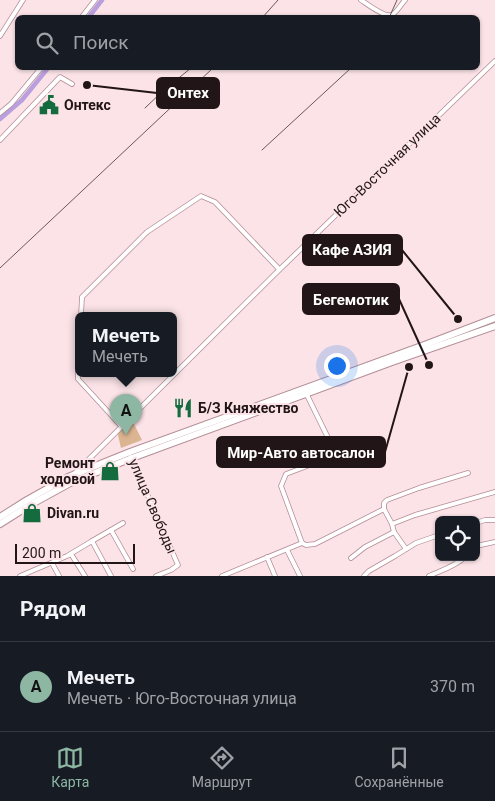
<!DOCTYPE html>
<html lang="ru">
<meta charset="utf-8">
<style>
:root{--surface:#171b24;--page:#242831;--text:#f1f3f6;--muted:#9ea1a6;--line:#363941;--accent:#8db6a3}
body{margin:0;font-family:Roboto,sans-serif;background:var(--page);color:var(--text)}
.controls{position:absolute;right:15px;bottom:15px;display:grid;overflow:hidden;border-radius:8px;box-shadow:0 1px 4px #0004}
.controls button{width:45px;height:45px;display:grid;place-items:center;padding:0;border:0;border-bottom:1px solid var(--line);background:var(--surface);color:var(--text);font:25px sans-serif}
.scale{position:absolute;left:15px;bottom:12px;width:120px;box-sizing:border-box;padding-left:5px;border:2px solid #221518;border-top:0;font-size:14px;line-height:18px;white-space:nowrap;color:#221518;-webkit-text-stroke:4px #fbe3e7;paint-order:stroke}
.you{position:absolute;left:336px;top:365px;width:18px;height:18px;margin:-12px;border:4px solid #fff;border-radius:50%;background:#1a73e8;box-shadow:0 0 0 8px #1a73e833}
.badge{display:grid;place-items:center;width:32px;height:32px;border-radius:50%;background:var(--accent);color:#111;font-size:16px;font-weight:700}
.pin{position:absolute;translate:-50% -41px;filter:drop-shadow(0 1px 2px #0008)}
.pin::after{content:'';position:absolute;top:26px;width:18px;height:15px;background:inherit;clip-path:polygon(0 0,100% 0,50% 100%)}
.popup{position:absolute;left:75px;top:312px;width:102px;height:65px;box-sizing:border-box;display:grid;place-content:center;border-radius:8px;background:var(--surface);filter:drop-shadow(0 1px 4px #0005);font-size:16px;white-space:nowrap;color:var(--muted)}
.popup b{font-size:19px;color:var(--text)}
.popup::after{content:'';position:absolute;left:50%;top:100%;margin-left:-10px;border:10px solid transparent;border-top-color:var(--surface)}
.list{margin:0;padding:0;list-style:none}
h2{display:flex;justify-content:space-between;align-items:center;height:65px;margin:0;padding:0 20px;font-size:21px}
h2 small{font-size:16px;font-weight:400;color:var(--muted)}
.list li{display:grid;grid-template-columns:32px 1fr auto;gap:15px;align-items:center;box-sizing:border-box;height:90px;padding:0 20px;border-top:1px solid var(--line)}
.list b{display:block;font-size:19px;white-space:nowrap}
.list p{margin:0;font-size:16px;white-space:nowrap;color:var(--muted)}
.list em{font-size:16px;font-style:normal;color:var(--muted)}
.icon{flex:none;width:28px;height:28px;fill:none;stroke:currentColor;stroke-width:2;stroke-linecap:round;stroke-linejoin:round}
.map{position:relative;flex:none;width:495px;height:576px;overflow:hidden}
.search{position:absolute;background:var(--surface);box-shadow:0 1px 4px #0004;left:15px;right:15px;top:15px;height:55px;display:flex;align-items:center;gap:12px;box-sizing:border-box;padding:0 18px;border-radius:8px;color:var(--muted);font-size:19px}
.sheet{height:155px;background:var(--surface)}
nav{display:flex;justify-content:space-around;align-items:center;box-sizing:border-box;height:70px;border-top:1px solid var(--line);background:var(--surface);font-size:14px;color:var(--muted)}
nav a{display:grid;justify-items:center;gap:2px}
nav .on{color:var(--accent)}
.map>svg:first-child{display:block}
.green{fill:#dbb591}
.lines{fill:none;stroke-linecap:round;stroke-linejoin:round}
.canal{stroke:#ba9fde;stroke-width:4.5}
.street-casing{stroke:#b38d95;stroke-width:5.5}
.primary-casing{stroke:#b38d95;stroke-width:8}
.street{stroke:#fff;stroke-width:4}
.primary{stroke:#fff;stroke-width:6}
.rail{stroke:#69595c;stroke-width:1}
.labels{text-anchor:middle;stroke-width:4;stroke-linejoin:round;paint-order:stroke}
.poi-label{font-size:14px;font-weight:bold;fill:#221518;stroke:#fbe3e7;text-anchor:start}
.street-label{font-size:14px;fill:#221518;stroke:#fbe3e7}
.leader{fill:none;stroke:#221518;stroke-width:2}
.callout-dot{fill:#221518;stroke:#fbe3e7;stroke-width:2}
.callout{fill:#221518;stroke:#221518;stroke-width:2}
.callout-label{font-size:15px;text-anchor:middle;font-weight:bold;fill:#fff}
</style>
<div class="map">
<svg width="495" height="576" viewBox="0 0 495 576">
<rect width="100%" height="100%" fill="#fbe3e7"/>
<path class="green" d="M 131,418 L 142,440 L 121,448 L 117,431 Z"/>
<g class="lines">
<g class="canal">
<path d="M 88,18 L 102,0"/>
<path d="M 0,119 L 22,100 L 48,68"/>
</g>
<defs>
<g id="street">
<path d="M 361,0 C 367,4 384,17 391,15 C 396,14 401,4 405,0"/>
<path d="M 81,18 L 95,0"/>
<path d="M 0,36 L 23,0"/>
<path d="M 0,113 L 11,104 L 41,68"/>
<path d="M 0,140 L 60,77 L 72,84"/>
<path d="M 81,316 L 82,297 L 147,232 L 201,196 L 215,202 L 279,269"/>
<path d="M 78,365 L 78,379 L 121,426"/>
<path d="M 131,457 L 178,565 L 171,570 L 156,576"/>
<path d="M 74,474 L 276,273 L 495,61"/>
<path d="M 476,523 L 485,520 L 495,520"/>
<path d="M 392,524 L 415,515 L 495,492"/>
<path d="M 111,530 L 123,523"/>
<path d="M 92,541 L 111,530 L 133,569"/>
<path d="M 302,543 L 281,486 L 286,474 L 331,457 L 334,453 L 332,446 L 306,393"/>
<path d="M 476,546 L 495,542"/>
<path d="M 406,549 L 394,532 L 392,524 L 384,509 L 384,503 L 387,500 L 419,488 L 468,473"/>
<path d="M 287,550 L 300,576"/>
<path d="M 71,554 L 85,576"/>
<path d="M 267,557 L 275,576"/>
<path d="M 351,558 L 365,547 L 394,532"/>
<path d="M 52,563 L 59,576"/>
<path d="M 20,576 L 67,556 L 92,541 L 111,576"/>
<path d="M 222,576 L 302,543 L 306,545 L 315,544 L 384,509"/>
<path d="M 364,576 L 369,571 L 395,556 L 416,543 L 439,535"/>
<path d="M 429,576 C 440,571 456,566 465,557"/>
</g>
<g id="primary">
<path d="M 0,517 L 27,500 L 68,477 L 130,452 L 427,344 L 495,318"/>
<path d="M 0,524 L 30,505 L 70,483 L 132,458 L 392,362 L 495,326"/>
</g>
</defs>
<use href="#street" class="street-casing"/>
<use href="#primary" class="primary-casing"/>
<use href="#street" class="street"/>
<use href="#primary" class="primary"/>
<g class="rail">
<path d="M 262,18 L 278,0"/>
<path d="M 389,18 L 397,0"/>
<path d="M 145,108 L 164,90 L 191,68"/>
<path d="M 262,150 L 351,68"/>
<path d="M 0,268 L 213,68"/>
</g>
</g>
<defs>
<symbol id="civic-bare" viewBox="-9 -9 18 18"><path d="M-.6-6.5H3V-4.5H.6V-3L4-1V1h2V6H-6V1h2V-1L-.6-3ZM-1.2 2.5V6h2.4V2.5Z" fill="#136b3e" stroke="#fbe3e7" stroke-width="2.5" paint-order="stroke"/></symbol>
<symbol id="restaurant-bare" viewBox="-9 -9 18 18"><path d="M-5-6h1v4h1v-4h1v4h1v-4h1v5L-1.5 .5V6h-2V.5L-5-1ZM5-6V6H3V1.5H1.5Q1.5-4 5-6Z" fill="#136b3e" stroke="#fbe3e7" stroke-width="2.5" paint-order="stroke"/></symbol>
<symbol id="shop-bare" viewBox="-9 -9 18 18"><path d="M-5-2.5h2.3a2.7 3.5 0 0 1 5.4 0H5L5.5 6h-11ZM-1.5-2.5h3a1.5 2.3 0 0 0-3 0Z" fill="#136b3e" stroke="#fbe3e7" stroke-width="2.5" paint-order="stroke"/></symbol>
</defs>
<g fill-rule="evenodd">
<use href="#civic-bare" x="35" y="91" width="28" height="28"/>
<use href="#restaurant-bare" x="169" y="394" width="28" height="28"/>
<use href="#shop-bare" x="96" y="457" width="28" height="28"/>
<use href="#shop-bare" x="18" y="499" width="28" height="28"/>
</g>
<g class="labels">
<g class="poi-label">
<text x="64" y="110">Онтекс</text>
<text x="198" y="413">Б/З Княжество</text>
<text x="95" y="468" text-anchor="end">Ремонт<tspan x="95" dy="16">ходовой</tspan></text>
<text x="47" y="518">Divan.ru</text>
</g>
<g class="street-label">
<text transform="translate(387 165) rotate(-44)" y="5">Юго-Восточная улица</text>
<text transform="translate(153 506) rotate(67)" y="5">улица Свободы</text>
</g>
</g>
<path class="leader" d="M87 85L157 93M458 319L402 250M429 365L399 299M409 367L385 452"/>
<g class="callout-dot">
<circle cx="87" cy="85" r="5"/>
<circle cx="458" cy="319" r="5"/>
<circle cx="429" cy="365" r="5"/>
<circle cx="409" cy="367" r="5"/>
</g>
<g class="callout">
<rect x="157" y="78" width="62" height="30" rx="5"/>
<rect x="303" y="235" width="99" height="30" rx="5"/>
<rect x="303" y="284" width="96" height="30" rx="5"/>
<rect x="217" y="437" width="168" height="30" rx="5"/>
</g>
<g class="callout-label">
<text x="188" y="98">Онтех</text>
<text x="352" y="255">Кафе АЗИЯ</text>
<text x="351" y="305">Бегемотик</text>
<text x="301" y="458">Мир-Авто автосалон</text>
</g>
</svg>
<div class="controls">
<button><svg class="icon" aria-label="locate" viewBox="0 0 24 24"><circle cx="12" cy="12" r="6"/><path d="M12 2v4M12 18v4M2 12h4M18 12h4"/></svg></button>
</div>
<div class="scale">200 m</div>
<div class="you"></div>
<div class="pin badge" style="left:126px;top:435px">A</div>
<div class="popup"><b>Мечеть</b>Мечеть</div>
<div class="search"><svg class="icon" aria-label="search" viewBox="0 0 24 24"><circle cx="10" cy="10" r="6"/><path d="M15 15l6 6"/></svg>Поиск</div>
</div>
<section class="sheet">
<h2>Рядом<small></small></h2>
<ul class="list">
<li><span class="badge">A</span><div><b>Мечеть</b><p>Мечеть · Юго-Восточная улица</p></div><em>370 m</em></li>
</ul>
</section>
<nav>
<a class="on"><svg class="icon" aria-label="map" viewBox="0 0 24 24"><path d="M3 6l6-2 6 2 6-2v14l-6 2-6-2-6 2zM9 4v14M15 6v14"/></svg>Карта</a>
<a><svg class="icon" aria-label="directions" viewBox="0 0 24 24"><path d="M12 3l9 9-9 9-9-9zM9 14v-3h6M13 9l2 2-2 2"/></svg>Маршрут</a>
<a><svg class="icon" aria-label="saved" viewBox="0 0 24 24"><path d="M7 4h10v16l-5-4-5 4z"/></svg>Сохранённые</a>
</nav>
